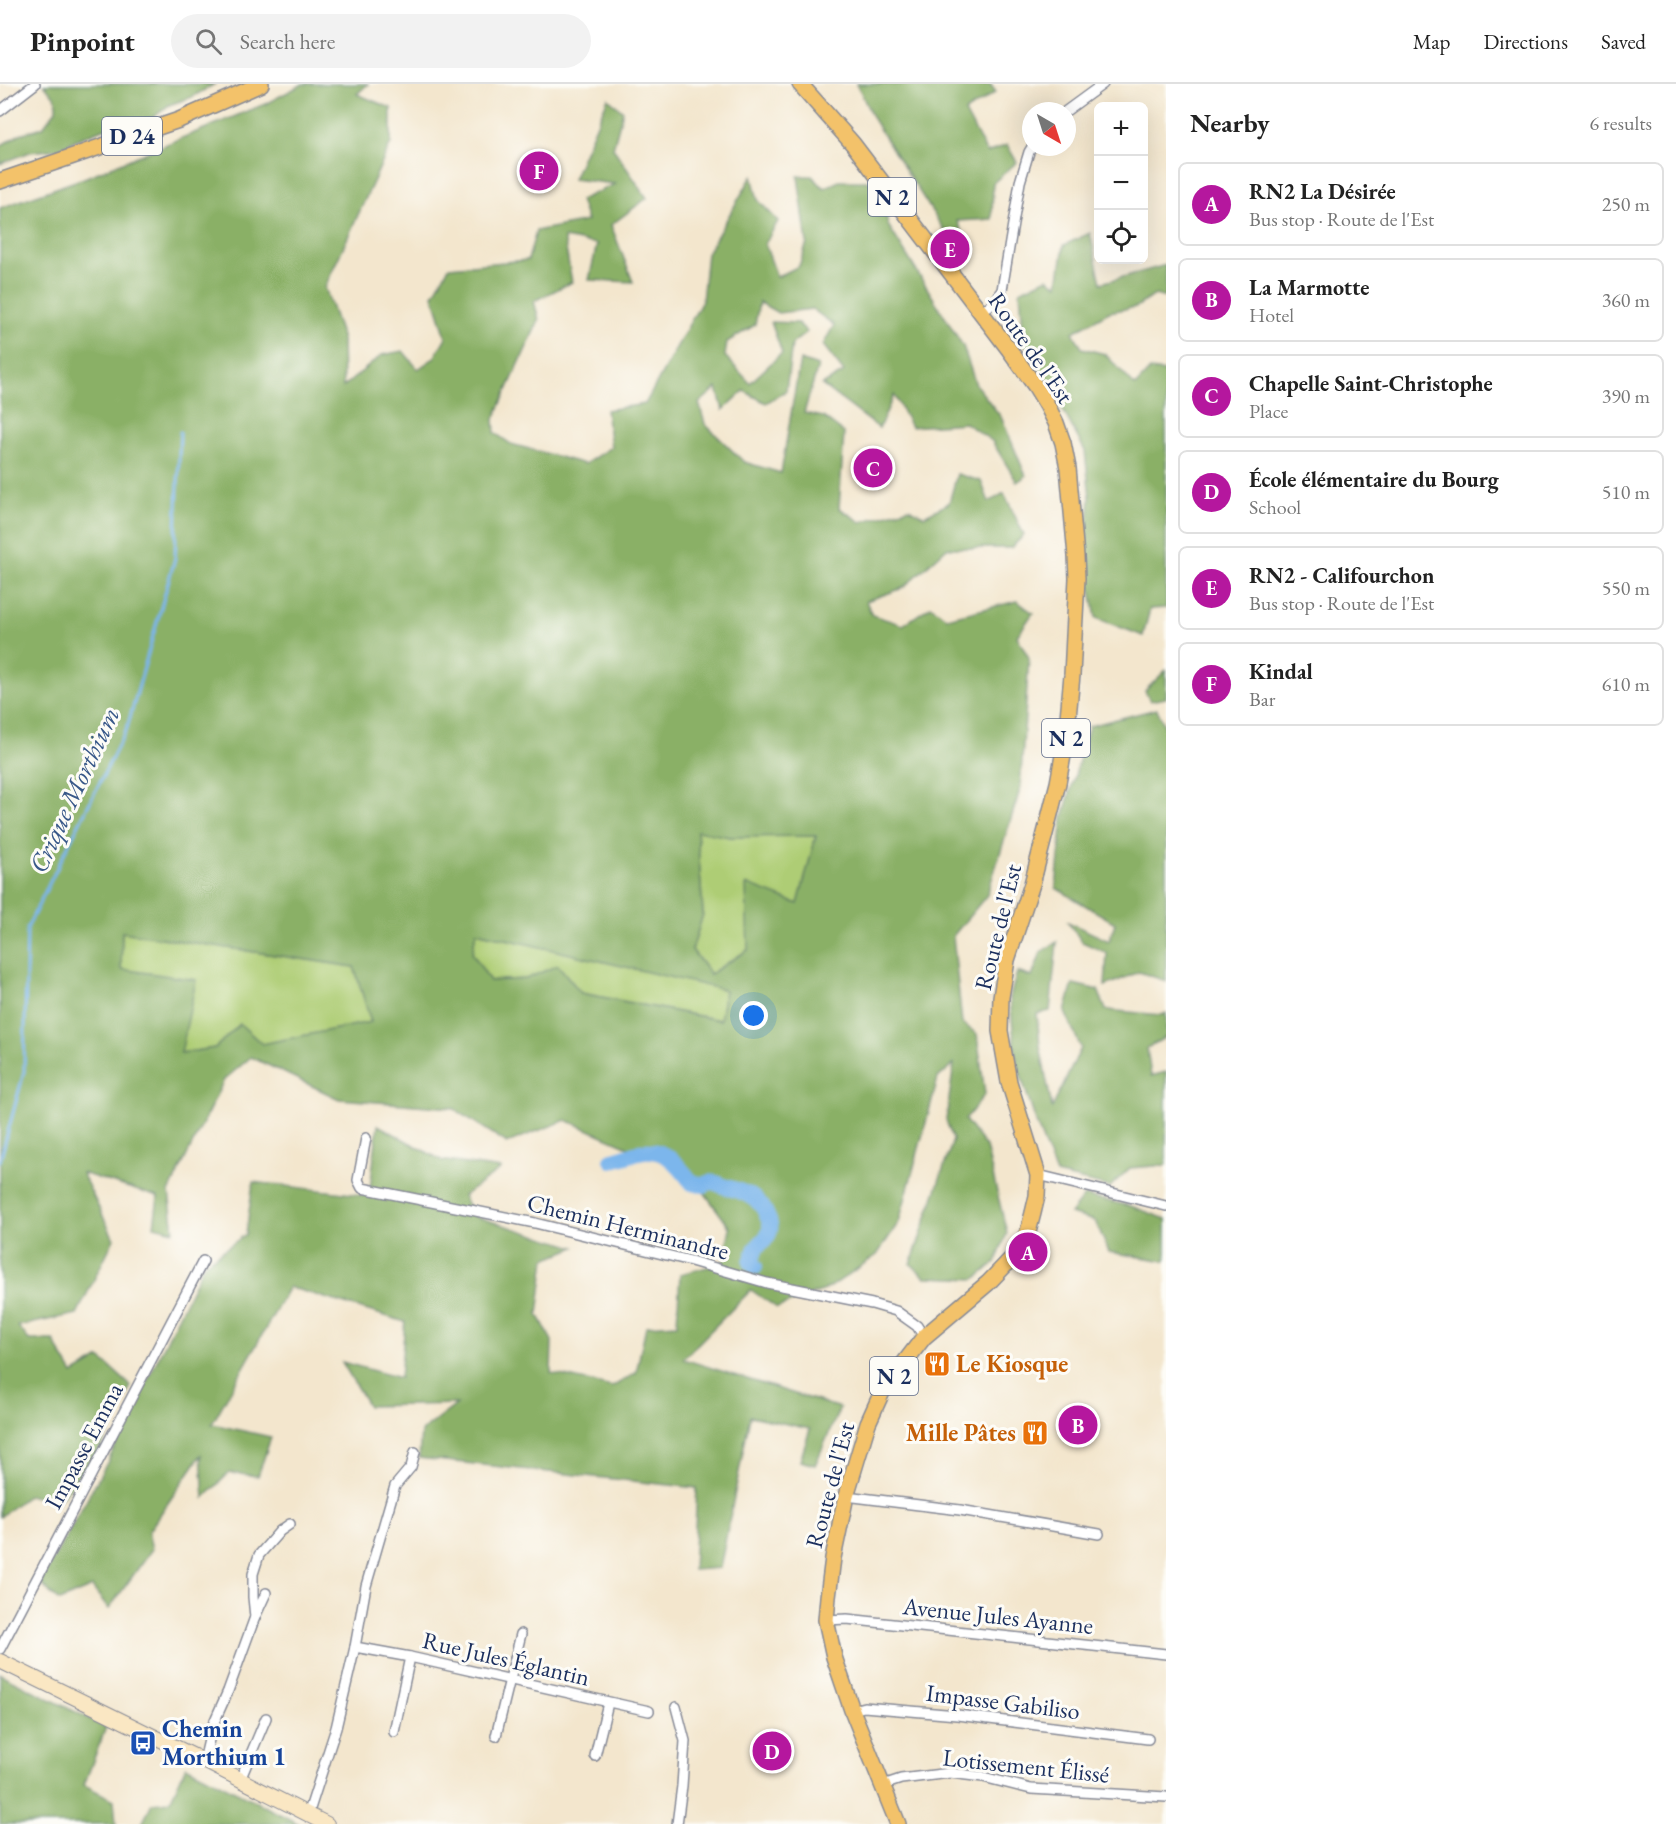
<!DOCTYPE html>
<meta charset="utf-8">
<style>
:root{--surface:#fff;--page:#f2f2f2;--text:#222;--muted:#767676;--line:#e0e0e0;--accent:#b5179e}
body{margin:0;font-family:"EB Garamond",serif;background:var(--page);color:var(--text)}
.controls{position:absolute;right:18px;top:18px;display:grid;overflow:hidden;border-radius:9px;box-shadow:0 6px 24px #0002}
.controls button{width:54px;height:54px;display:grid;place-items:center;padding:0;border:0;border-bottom:2px solid var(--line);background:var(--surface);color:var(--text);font:30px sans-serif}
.compass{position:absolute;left:1022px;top:18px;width:54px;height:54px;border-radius:50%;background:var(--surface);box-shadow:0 6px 24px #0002;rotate:141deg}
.you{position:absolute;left:754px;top:932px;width:21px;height:21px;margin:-15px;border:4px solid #fff;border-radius:50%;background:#1a73e8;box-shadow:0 0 0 9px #1a73e833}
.badge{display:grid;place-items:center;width:39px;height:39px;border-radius:50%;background:var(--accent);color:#fff;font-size:20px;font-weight:700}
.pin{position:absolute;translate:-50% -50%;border:3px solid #fff;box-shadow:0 2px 6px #0006}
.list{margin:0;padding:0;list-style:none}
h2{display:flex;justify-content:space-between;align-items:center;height:78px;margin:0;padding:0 24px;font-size:26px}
h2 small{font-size:20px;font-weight:400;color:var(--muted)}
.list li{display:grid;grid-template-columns:39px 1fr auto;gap:18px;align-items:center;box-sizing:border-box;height:84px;margin:0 12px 12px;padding:0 12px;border:2px solid var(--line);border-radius:9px}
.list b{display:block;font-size:22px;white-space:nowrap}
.list p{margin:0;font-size:20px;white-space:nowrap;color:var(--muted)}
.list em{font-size:20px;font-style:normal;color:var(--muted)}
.icon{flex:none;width:33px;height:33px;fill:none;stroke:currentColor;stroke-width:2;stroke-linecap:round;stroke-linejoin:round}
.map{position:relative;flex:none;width:1166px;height:1740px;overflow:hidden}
header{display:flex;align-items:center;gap:36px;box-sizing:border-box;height:84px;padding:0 30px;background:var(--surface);border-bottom:2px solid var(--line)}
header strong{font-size:28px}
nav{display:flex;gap:33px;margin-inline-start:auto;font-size:21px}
.search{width:420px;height:54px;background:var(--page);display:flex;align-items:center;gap:15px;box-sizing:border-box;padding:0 21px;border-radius:33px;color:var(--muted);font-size:22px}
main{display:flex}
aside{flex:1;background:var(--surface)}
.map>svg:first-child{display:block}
.green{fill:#aecd75;stroke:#647e6a;stroke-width:1.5}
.forest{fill:#8ab066;stroke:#527062;stroke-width:1.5;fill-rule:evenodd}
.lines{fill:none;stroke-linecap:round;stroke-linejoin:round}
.stream{stroke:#7bb6ec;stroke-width:3}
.river{stroke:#7bb6ec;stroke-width:16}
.street-casing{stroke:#878a96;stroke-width:12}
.secondary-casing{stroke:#878a96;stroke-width:16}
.primary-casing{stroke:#878a96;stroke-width:18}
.street{stroke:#fff;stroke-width:9}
.secondary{stroke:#fae7c3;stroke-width:14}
.primary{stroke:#f3c26a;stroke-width:15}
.labels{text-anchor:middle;stroke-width:6;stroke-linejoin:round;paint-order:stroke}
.shield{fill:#fdfcf7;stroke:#5f6c8c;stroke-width:1.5}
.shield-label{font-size:22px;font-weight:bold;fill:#1b2f5e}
.street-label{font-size:24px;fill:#1b2f5e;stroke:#fdfcf7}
.food-label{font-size:24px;font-weight:bold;fill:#c56008;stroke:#fdfcf7;text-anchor:start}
.transit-label{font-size:24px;font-weight:bold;fill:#164399;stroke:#fdfcf7;text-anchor:start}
.water-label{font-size:26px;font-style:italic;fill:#385889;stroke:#fdfcf7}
</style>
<header>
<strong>Pinpoint</strong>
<div class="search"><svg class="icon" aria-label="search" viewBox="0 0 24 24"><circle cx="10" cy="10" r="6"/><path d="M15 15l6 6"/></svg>Search here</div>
<nav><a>Map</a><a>Directions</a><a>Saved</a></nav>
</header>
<main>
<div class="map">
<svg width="1166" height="1740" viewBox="0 0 1166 1740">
<rect width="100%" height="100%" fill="#fdfcf7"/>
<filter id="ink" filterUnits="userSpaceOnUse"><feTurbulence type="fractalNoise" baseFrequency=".0167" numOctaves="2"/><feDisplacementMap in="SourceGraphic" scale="12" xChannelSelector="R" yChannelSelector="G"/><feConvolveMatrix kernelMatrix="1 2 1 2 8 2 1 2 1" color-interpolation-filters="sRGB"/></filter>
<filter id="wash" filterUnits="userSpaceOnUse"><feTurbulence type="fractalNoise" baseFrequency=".008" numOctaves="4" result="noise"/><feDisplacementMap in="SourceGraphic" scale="24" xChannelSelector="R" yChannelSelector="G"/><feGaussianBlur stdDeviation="1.35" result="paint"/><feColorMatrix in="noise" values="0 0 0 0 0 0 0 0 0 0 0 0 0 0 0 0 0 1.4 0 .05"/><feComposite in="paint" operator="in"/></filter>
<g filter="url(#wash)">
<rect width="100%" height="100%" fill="#f3e6cd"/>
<g class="green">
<path d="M 697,746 L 730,753 L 816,751 L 798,821 L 748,866 L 710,890 L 692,866 L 703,830 Z"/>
<path d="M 122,848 L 355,883 L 371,938 L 262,960 L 240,940 L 215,964 L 180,969 L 121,885 Z"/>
<path d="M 476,848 L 726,906 L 720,936 L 581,909 L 558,882 L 526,895 L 490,897 L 472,869 Z"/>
</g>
<g class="forest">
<path d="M 44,0 L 215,0 L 192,13 L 169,21 L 154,33 L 100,46 L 73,57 L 60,65 L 30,68 L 0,80 L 0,62 L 20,50 L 43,43 L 56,26 L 56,15 Z"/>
<path d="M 303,0 L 368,0 L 357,10 L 391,24 L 391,59 L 325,203 L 342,254 L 343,303 L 382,271 L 403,267 L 418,285 L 434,274 L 446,253 L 433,211 L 449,183 L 528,176 L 536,147 L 587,137 L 580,116 L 615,100 L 573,95 L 608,14 L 623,27 L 613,64 L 647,114 L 611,141 L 633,198 L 589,196 L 597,160 L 564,154 L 572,198 L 534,217 L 539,236 L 494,335 L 495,349 L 511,360 L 585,380 L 611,363 L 606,326 L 645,320 L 702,217 L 707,169 L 752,92 L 758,116 L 778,137 L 765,160 L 777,193 L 799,182 L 807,159 L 798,92 L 812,92 L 824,104 L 839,97 L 868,97 L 883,115 L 888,141 L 963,262 L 976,301 L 1001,333 L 1026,392 L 1017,398 L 992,357 L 965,339 L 911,343 L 894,311 L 879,344 L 822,301 L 844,288 L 823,261 L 834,241 L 812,225 L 778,229 L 759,218 L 755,241 L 727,258 L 725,272 L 750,299 L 782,269 L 771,238 L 798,239 L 807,248 L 792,260 L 786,307 L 766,319 L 744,307 L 723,326 L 717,304 L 699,319 L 705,340 L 744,378 L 781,389 L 800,276 L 818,282 L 804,329 L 823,333 L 844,349 L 839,424 L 861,438 L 909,424 L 924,432 L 949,419 L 957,390 L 981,397 L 989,418 L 1004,409 L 1024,451 L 1011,464 L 947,464 L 903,504 L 866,517 L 872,531 L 903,541 L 931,522 L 947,534 L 1017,517 L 1033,529 L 1017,552 L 1029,574 L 1020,706 L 987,811 L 953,852 L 962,939 L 977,950 L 985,1010 L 965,1036 L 986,1063 L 1007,1149 L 996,1178 L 975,1195 L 925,1193 L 911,1180 L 953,1056 L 946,1036 L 954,980 L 938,994 L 899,1138 L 877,1171 L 829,1204 L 777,1224 L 751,1206 L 683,1275 L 840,1324 L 815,1381 L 800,1377 L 810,1345 L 750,1332 L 720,1484 L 693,1486 L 697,1404 L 419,1374 L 421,1348 L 457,1320 L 368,1322 L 342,1278 L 400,1294 L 405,1238 L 289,1203 L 212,1340 L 271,1353 L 258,1392 L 229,1389 L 204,1414 L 201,1371 L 148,1448 L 152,1465 L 109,1525 L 92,1503 L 59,1517 L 40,1499 L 108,1377 L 204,1180 L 246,1150 L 253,1098 L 369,1112 L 378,1041 L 441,1076 L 501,1085 L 463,1112 L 474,1132 L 575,1163 L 545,1175 L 538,1230 L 552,1257 L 551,1289 L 612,1303 L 636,1289 L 646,1242 L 677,1240 L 680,1190 L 723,1179 L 730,1144 L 691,1090 L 566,1036 L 507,1059 L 453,1024 L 339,1015 L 251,973 L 224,996 L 169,1108 L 174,1147 L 154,1142 L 158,1113 L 82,1089 L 114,1155 L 77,1230 L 18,1242 L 29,1256 L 53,1256 L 73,1290 L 100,1274 L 131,1302 L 93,1379 L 57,1418 L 28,1411 L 0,1433 L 0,124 L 84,94 L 265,20 ZM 697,747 L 730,753 L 816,752 L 798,820 L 746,800 L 748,866 L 710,890 L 692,866 L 703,830 ZM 122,848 L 354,883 L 371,938 L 262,960 L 240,940 L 215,964 L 181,969 L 196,896 L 121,885 ZM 476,848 L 725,906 L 720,936 L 581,909 L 558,881 L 526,895 L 490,897 L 472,869 Z"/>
<path d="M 857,0 L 990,0 L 996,8 L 965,28 L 987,69 L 1007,61 L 1017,78 L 993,99 L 992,135 L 957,137 L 967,158 L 956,165 L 873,35 Z"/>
<path d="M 1090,149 L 1101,199 L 1166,181 L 1166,214 L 1155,211 L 1136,223 L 1109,228 L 1073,248 L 1082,264 L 1105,270 L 1135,302 L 1150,286 L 1166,288 L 1166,524 L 1150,525 L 1143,552 L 1096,534 L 1085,473 L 1090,414 L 1085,367 L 1048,299 L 1024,259 L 1020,207 L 1047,194 L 1058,201 L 1064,161 Z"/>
<path d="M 1166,586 L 1166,614 L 1150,617 L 1145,607 Z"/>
<path d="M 1157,625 L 1166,645 L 1166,897 L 1139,888 L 1105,902 L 1107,869 L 1082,858 L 1068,838 L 1109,857 L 1115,839 L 1056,804 L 1063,733 L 1089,642 Z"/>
<path d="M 1057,858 L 1050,927 L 1037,930 L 1040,962 L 1052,1024 L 1081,964 L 1065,928 L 1073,900 L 1098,906 L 1106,926 L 1162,931 L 1166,929 L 1166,953 L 1147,964 L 1151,992 L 1166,988 L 1166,1081 L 1130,1084 L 1110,1103 L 1056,1090 L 1038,1044 L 1017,980 L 1014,958 L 1010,913 L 1017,888 L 1032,893 L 1041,868 Z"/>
<path d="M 1084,1112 L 1131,1122 L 1166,1135 L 1166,1177 L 1109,1168 L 1095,1137 L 1070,1130 Z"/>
<path d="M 0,1590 L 106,1643 L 84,1701 L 114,1716 L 116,1740 L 0,1740 Z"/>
<path d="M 186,1682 L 299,1740 L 142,1740 L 152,1719 L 170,1717 Z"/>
</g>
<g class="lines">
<path class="stream" d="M 0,1077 L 24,988 L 27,844 L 127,644 L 175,474 L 180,348"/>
<path class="river" d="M 612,1076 C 622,1074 633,1069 644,1067 C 666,1064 680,1083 692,1099 L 704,1101 C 713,1095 717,1100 726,1103 C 743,1108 760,1112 767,1132 C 769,1136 771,1141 770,1145 C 769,1154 761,1158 756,1164 C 754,1168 753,1173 751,1178 L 755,1183"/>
</g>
</g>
<g filter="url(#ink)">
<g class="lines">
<defs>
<g id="street">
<path d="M 0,27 L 35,0"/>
<path d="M 1066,27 L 1103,0"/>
<path d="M 981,228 L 993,219 L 1002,206 L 1020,98 L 1029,68 L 1032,63"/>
<path d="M 366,1054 L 358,1096 L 362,1104 L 535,1139 L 691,1177 L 767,1199 L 872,1220 L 896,1227 L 917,1242 L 924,1253"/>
<path d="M 1038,1091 L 1166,1122"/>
<path d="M 846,1412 L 960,1426 L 1099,1450"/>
<path d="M 255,1533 L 266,1509"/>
<path d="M 826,1536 L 847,1535 L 1166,1570"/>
<path d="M 355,1563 L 410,1573 L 649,1627"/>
<path d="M 0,1565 L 203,1177"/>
<path d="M 676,1623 L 685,1657 L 682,1702 L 677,1740"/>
<path d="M 852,1626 L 864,1623 L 957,1631 L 1148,1655"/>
<path d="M 394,1648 L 410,1573"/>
<path d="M 496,1652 L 521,1550"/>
<path d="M 595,1672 L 608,1619"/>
<path d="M 204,1677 L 212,1643 L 228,1607 L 255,1533 L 253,1513 L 253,1490 L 259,1471 L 280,1447 L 290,1440"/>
<path d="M 240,1696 L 266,1634"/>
<path d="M 883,1701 L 901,1695 L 950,1689 L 983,1693 L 1031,1705 L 1166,1713"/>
<path d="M 308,1731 L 336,1644 L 355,1563 L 366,1502 L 395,1402 L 411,1383 L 415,1368"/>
</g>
<path id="secondary" d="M 0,1577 L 204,1677 L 327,1740"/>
<g id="primary">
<path d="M 800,0 L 853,60 L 1008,264 L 1036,303 L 1047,321 L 1056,339 L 1063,359 L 1068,384 L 1076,472 L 1077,494 L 1072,591 L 1066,655 L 1058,699 L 1032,800 L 1007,876 L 1001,913 L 1000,947 L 1009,998 L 1038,1091 L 1037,1112 L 1033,1129 L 1028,1148 L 1015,1171 L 988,1199 L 924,1253 L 882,1308 L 868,1339 L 846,1412 L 833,1474 L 828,1513 L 826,1536 L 834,1573 L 852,1626 L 898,1740"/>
<path d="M 0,97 L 179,36 L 261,0"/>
</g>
</defs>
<use href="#street" class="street-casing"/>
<use href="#secondary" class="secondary-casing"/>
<use href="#primary" class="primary-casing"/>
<use href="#street" class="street"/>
<use href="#secondary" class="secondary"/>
<use href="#primary" class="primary"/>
</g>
</g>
<defs>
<symbol id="restaurant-square" viewBox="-11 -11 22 22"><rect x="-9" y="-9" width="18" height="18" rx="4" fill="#e8710a" stroke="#fdfcf7"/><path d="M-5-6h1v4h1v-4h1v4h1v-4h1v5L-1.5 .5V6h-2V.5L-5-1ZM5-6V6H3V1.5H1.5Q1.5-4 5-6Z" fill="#fff"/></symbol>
<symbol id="bus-square" viewBox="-11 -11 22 22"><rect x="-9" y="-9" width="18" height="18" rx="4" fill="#1a4fb4" stroke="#fdfcf7"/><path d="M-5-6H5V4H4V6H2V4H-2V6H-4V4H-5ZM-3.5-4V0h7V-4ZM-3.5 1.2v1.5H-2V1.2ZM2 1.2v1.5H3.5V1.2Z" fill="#fff"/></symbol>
</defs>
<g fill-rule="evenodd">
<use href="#restaurant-square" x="922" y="1265" width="30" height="30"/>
<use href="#restaurant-square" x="1020" y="1334" width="30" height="30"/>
<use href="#bus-square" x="128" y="1644" width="30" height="30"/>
</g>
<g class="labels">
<g class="shield">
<rect x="102" y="33" width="60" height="38" rx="4.5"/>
<rect x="868" y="94" width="48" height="38" rx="4.5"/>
<rect x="1042" y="635" width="48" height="38" rx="4.5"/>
<rect x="870" y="1273" width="48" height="38" rx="4.5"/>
</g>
<g class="shield-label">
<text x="132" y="60">D 24</text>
<text x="892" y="121">N 2</text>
<text x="1066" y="662">N 2</text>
<text x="894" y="1300">N 2</text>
</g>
<g class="street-label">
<text transform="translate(1031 264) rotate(55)" y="8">Route de l'Est</text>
<text transform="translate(998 843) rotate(-76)" y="8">Route de l'Est</text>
<text transform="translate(628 1143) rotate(14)" y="8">Chemin Herminandre</text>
<text transform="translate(84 1362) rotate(-62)" y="8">Impasse Emma</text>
<text transform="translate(830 1401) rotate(-75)" y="8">Route de l'Est</text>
<text transform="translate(998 1532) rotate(6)" y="8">Avenue Jules Ayanne</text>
<text transform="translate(506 1575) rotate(13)" y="8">Rue Jules Églantin</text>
<text transform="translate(1003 1618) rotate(7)" y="8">Impasse Gabiliso</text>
<text transform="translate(1026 1682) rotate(6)" y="8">Lotissement Élissé</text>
</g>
<g class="food-label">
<text x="956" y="1288">Le Kiosque</text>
<text x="1016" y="1357" text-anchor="end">Mille Pâtes</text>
</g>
<g class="transit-label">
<text x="162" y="1653">Chemin<tspan x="162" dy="28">Morthium 1</tspan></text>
</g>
<g class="water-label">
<text transform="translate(74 706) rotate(-65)" y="9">Crique Morthium</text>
</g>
</g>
</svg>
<div class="controls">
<button>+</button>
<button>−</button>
<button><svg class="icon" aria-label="locate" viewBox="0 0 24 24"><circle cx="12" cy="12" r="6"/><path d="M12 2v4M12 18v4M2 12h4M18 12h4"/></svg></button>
</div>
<svg class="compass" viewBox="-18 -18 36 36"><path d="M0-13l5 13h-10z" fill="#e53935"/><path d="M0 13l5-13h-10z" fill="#767676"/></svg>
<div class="you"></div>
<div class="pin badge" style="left:1028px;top:1168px">A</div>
<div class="pin badge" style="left:1078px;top:1341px">B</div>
<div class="pin badge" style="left:873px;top:384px">C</div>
<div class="pin badge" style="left:772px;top:1667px">D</div>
<div class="pin badge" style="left:950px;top:165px">E</div>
<div class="pin badge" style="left:539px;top:87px">F</div>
</div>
<aside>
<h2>Nearby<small>6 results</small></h2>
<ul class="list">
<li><span class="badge">A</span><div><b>RN2 La Désirée</b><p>Bus stop · Route de l'Est</p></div><em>250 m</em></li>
<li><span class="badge">B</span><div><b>La Marmotte</b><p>Hotel</p></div><em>360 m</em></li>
<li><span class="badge">C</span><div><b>Chapelle Saint-Christophe</b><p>Place</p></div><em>390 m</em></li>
<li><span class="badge">D</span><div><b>École élémentaire du Bourg</b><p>School</p></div><em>510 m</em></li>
<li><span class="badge">E</span><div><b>RN2 - Califourchon</b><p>Bus stop · Route de l'Est</p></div><em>550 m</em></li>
<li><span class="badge">F</span><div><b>Kindal</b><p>Bar</p></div><em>610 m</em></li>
</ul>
</aside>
</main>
